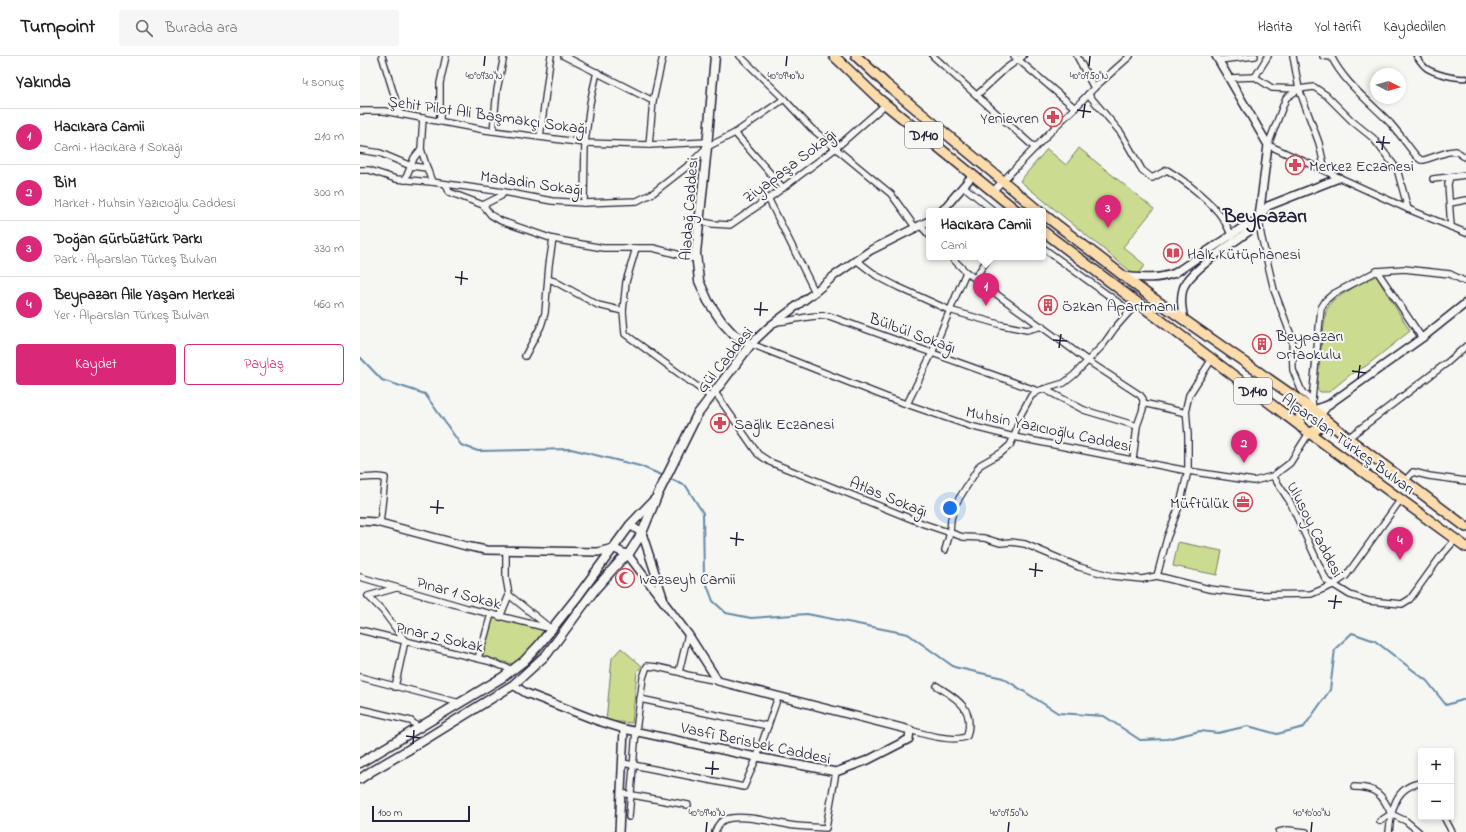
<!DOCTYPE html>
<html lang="tr">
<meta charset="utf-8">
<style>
:root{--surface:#fff;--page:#f6f6f6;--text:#202124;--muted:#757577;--line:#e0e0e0;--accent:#db2777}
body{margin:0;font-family:"Indie Flower",sans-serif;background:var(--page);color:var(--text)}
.controls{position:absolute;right:12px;bottom:12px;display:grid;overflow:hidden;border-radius:4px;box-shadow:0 2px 6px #0003}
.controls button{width:36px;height:36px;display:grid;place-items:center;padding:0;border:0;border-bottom:1px solid var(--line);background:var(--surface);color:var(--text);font:20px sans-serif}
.compass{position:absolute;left:1010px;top:12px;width:36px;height:36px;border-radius:50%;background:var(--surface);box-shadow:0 2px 6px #0003;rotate:96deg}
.scale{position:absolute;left:12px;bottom:10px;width:98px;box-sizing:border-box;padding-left:4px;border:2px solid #22223b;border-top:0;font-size:11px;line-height:14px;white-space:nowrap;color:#22223b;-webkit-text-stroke:3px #f6f6f2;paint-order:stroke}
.you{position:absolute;left:590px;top:452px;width:14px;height:14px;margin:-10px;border:3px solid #fff;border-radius:50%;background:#1a73e8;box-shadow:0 0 0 6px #1a73e833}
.badge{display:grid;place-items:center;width:26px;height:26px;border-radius:50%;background:var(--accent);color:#fff;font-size:13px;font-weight:700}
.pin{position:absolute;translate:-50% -33px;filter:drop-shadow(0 1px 2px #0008)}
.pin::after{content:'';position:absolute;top:21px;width:14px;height:12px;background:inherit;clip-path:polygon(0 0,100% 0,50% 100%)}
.popup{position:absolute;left:566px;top:152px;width:120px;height:52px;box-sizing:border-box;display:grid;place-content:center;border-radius:4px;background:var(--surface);filter:drop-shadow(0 1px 3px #0005);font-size:13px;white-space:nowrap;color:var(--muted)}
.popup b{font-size:15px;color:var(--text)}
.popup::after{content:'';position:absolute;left:50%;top:100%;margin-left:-8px;border:8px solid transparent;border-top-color:var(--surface)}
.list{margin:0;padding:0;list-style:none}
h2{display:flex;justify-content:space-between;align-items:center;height:52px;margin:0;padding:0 16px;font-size:17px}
h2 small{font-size:13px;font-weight:400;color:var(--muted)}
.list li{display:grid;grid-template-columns:26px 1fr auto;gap:12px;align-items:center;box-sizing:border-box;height:56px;padding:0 16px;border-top:1px solid var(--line)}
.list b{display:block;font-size:15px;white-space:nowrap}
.list p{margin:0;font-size:13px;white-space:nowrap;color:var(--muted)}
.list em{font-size:13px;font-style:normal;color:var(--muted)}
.actions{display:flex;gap:8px;padding:12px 16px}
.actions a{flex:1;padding:9px 0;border:1px solid var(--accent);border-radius:4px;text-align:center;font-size:14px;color:var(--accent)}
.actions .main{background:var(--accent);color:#fff}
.icon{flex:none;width:22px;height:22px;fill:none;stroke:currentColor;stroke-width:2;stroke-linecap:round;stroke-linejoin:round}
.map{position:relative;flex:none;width:1106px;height:776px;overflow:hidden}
header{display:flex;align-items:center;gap:24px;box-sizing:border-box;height:56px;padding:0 20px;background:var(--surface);border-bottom:1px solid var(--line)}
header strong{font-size:19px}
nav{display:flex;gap:22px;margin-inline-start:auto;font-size:14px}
.search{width:280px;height:36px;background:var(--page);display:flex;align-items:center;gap:10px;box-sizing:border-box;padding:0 14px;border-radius:4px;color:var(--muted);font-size:15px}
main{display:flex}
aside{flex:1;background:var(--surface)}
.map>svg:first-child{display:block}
.green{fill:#cbdb90;stroke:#767e66}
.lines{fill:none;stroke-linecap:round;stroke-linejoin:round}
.stream{stroke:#638aa8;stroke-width:2}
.pedestrian-casing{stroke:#22223b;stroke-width:7}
.minor-casing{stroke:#22223b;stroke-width:8}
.tertiary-casing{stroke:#22223b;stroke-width:10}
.secondary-casing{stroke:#22223b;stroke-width:11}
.trunk-casing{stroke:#22223b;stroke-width:12}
.pedestrian{stroke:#f6f6f2;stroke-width:4}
.minor{stroke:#f6f6f2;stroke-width:5.5}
.tertiary{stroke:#f6f6f2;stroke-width:7}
.secondary{stroke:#f6f6f2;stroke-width:8}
.trunk{stroke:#fddcac;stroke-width:9}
.ticks{fill:none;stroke:#22223b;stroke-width:1.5}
.labels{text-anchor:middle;stroke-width:4;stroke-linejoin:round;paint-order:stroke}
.shield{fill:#f6f6f2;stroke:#626272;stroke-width:1}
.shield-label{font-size:15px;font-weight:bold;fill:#22223b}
.street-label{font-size:16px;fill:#22223b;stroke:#f6f6f2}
.poi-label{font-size:16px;fill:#22223b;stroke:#f6f6f2;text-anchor:start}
.district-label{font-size:20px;font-weight:bold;fill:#22223b;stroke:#f6f6f2}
.ticks-label{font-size:10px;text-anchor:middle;fill:#22223b;stroke:#f6f6f2;stroke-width:4;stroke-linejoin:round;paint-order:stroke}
</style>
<header>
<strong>Turnpoint</strong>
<div class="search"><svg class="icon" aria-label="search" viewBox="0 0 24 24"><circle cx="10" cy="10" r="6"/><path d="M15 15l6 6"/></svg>Burada ara</div>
<nav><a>Harita</a><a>Yol tarifi</a><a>Kaydedilen</a></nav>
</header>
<main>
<aside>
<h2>Yakında<small>4 sonuç</small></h2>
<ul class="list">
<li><span class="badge">1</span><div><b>Hacıkara Camii</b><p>Cami · Hacıkara 1 Sokağı</p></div><em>210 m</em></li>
<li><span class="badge">2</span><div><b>BİM</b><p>Market · Muhsin Yazıcıoğlu Caddesi</p></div><em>300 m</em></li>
<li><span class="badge">3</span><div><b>Doğan Gürbüztürk Parkı</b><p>Park · Alparslan Türkeş Bulvarı</p></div><em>330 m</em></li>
<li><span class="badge">4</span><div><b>Beypazarı Aile Yaşam Merkezi</b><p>Yer · Alparslan Türkeş Bulvarı</p></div><em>460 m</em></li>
</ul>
<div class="actions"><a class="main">Kaydet</a><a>Paylaş</a></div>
</aside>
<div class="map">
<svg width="1106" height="776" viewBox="0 0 1106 776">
<rect width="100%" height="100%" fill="#f6f6f2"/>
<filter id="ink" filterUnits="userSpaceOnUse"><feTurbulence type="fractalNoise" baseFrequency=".025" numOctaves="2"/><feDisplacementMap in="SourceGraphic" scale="8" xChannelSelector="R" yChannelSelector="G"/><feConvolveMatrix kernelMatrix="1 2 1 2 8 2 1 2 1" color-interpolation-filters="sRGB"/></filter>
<g filter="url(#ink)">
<g class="green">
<path d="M 719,92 L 794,153 L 763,191 L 785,209 L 776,220 L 660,125 L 687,93 L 706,109 Z"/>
<path d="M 1015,218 L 1050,275 L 1006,310 L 991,318 L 969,336 L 960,336 L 955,330 L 956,322 L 957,320 L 966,255 L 972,245 Z"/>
<path d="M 818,486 L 862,495 L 857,519 L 813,510 Z"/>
<path d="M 133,561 L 168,569 L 185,574 L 176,587 L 157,608 L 152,608 L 121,600 Z"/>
<path d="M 261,592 L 282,610 L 277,616 L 272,667 L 246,665 L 252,602 Z"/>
</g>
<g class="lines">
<g class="stream">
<path d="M 0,301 L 22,324 L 65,338 L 101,389 L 118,395 L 211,393 L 280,410 L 304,420"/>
<path d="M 308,422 L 326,430 L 343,457 L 344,521 L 353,545 L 366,557 L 391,562 L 447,558 L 548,578 L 594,611 L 643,622 L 698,657 L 744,660 L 780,684 L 807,683 L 840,675 L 858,677 L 888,670 L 917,678 L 944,671 L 970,634 L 975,593 L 992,577 L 1015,585 L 1067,625 L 1086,649 L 1106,643"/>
</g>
<defs>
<path id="pedestrian" d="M 1056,0 C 1059,4 1062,9 1066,12 C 1075,18 1096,23 1106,22"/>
<g id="minor">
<path d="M 22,0 L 40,58"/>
<path d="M 204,0 L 293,45"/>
<path d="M 380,0 L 424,43 L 451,72 L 531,138 L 555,171"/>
<path d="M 573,0 L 675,92"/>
<path d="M 654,0 L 715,52"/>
<path d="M 717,0 L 734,32"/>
<path d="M 933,0 L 939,33 L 959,87 L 965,114"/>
<path d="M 963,0 L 971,1"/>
<path d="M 971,0 C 984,27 1010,46 1030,67 C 1040,78 1048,90 1057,101 L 1061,104 L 1064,104 L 1088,96 L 1096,95 L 1106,102"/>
<path d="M 859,4 L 895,0"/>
<path d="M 895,21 L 908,0"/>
<path d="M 869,22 L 895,21 L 912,32 L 939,33 L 954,31 L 966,39 L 992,65 L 1013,82 L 1037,113 L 1048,153"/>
<path d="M 939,33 L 926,42 L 908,89 L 1048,153 L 1106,177"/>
<path d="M 728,38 L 761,77 L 782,114 L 792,122 L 807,114 C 824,124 853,147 863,163 C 867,169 869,175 872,180"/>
<path d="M 617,39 L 644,14 L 663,0"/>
<path d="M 0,55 L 24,55 L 125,74 L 225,87 L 289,89 L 348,86"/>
<path d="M 63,62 L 61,93 L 67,112"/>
<path d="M 80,65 L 80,27 L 86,0"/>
<path d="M 133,75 L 137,34 L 144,0"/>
<path d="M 375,77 L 423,132"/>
<path d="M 180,81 L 190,5 L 191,0"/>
<path d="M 289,89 L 293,45 L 303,0"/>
<path d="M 0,94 L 20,97 L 51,110 L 67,112 L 72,126"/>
<path d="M 0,114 L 9,114 L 36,123 L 72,126 L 144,136 L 192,145 L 224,147 L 277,145 L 293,137 L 329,109 L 347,91 L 375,77 L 424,43"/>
<path d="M 1090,121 L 1088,128 L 1091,171"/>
<path d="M 1073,123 L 1106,119"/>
<path d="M 45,124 L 54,102 L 61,93"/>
<path d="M 86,128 L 89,136 L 123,149 L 131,159 L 141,165 L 193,183 L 243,192 L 293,192 L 336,203"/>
<path d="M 603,130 L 634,155"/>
<path d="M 633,135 L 703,63 L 715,52 L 734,32 L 770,0"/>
<path d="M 408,142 L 455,236"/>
<path d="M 224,147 L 225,87 L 230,47 L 237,16"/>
<path d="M 1090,147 L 1106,144"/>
<path d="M 123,149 L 141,140 L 144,136"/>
<path d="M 899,161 L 901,179 L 914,234 L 932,282 L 933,314 L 942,336 L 952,344 L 953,354"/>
<path d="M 338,165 L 353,168 L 370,169 L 412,140 L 476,92 L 526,48"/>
<path d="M 560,169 L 569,179"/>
<path d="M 276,192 L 266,226 L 263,255 L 265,278 L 350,340"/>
<path d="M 683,192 L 770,255"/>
<path d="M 591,201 L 606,216 L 697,282 L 728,305 L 780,339 L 783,343 L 783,353 L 777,370 L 773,404"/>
<path d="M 496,204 L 517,220 L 538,231 L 589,254 L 642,269 L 667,274 L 682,270"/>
<path d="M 1017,215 L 1062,282"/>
<path d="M 615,222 L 629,201"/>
<path d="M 188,223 L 194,225 L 238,249 L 263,255"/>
<path d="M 416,266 C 434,265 450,258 469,260 L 678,335"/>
<path d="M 391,288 L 526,341 L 610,370 L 654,381 L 828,415 L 894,425 L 913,420 L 930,407 L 949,377"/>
<path d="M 165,300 L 181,270 L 185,257 L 189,209 L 193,183"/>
<path d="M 684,333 L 724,354 L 777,370"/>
<path d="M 354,335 L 398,398 L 410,406 L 564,468 L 603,481 L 624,482 L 640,487 L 651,486 L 665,488 L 719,511 L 752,520 L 782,523 L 797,520 L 849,533 L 897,539 L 951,538 L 973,529 L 986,520 L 1041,443"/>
<path d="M 952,344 L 961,252 L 966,244 L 973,238 L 1017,215 L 1044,213 L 1090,218 L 1106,226"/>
<path d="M 783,347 L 826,357"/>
<path d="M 547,348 L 572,297 L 606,216"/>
<path d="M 988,382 L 1088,306 L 1106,290"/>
<path d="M 913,420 L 930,446 L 966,524 L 990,539 L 1009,545 L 1042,548 L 1050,543 L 1081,500 L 1096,483"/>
<path d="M 0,422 L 18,421 L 25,422 L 20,467"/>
<path d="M 1045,425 L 1053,416 L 1069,420 L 1106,425"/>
<path d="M 585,494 L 590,477 L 591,463 L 595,449 L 620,409 L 641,397 L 650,389 L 654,381 L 661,358 L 671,340 L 678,335 L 704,327 L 714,319 L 743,289 L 755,272 L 777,247"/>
<path d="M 146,495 L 146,522 L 149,539 L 190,572"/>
<path d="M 797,520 L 807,482 L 820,448 L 828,415 L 828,379 L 826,352 L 829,339 L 852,303"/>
<path d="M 0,521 L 107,552 L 192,573"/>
<path d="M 140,561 L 149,539"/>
<path d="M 0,574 L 128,605 L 153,614"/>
<path d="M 118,602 L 125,580 L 131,558"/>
<path d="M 319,616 L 327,619 L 358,625"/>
<path d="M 0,621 L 100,647"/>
<path d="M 35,631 L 45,585 L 23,555 L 8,540 L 36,532"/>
<path d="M 280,643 L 408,670"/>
<path d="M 0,653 L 51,665 L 59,672"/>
<path d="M 550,674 C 563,678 596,687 607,680 C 615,652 597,643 577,630"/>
<path d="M 263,707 L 384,731 L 397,701 L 418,641"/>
<path d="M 994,731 C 1016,731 1023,739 1031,758 L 1046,765 L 1059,776"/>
<path d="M 261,737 L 328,749"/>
<path d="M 269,761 L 276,675 L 283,622 L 287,610 L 297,611 L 319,616 L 328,578"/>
<path d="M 1084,761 L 1092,776"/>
<path d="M 1020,765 L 1031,758"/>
<path d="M 355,776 C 357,771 359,766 364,764 C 379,757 412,766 429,769 C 441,771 453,771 466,772 L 476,716"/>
<path d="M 919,776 L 928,774 L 946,776"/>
<path d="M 1029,776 C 1031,755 1035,730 1061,727"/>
</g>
<g id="tertiary">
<path d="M 856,0 L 908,89 L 899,161"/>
<path d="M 582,155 L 613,119"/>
<path d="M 764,220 C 783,222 796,224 815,217 L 889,167 L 895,166"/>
<path d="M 824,264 C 822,253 820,244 823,233 C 828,215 876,185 892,173 L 895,166 L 908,150 L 979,122"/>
<path d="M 391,288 L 410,270 L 455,236 L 474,220 L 511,194 L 569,165"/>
<path d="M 968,349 L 1062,282 L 1106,247"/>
<path d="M 953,354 L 968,349 L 960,359"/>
<path d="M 0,465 L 16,466 L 106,490 L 126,494 L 238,496 L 253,492 L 268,499 L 328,578 L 358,625 L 550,674 L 549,683 L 508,704 L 476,716 L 381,698 L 264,673 L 238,665 L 166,637 L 153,629"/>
<path d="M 270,469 L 282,477 L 304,544"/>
<path d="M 259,776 L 264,673"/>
</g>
<g id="secondary">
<path d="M 0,707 L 143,621 L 164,605 L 179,589 L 218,540 L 270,469 L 294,444"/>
<path d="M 0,723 L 10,716 L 48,694 L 153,629 L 187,598 L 236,532 L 261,504 L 268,499 L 282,477 L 297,440 L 337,359 L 391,288 L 374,279 L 362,266 L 348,245 L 339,225 L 336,197 L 347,91 L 355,0"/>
</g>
<g id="trunk">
<path d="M 474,0 L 519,43 L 657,155"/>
<path d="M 496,0 L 526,28 L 679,155"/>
<path d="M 683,158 L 787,238 L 956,356 L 988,382 L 1106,471"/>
<path d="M 683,175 L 944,373 L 1106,491"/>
<path d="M 941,371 C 937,361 942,353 953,354"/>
<path d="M 949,377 C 958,375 963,368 960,359"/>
</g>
</defs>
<use href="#pedestrian" class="pedestrian-casing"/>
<use href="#minor" class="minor-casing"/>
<use href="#tertiary" class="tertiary-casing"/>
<use href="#secondary" class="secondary-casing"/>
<use href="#trunk" class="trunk-casing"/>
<use href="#pedestrian" class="pedestrian"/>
<use href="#minor" class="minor"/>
<use href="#tertiary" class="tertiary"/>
<use href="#secondary" class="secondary"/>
<use href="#trunk" class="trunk"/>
</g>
</g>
<path class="ticks" d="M 124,10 L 125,0M 426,10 L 427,0M 729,10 L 730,0M 717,54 L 731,56M 723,62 L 725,48M 1016,86 L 1030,87M 1022,94 L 1024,80M 95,221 L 108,223M 101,229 L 102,215M 394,253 L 408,254M 400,260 L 401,246M 693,284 L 707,285M 699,292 L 701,278M 992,315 L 1006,317M 998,323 L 1000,309M 70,451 L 84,452M 77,458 L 78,444M 370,482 L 384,484M 376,490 L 377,476M 669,513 L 683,515M 675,521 L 676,507M 968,545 L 982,546M 974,553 L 976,539M 46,680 L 60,682M 53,688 L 54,674M 345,712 L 359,713M 352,719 L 353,705M 346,776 L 347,766M 648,776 L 649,766M 951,776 L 952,766"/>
<defs>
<symbol id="pharmacy-ring" viewBox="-11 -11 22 22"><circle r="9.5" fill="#f6f6f2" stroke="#d1495b" stroke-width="1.5"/><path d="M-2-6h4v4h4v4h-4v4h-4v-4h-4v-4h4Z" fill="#d1495b"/></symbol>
<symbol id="library-ring" viewBox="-11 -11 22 22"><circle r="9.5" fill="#f6f6f2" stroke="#d1495b" stroke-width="1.5"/><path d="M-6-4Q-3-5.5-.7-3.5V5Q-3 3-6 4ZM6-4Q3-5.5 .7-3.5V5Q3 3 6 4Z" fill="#d1495b"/></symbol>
<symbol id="building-ring" viewBox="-11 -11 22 22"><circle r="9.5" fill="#f6f6f2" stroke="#d1495b" stroke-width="1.5"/><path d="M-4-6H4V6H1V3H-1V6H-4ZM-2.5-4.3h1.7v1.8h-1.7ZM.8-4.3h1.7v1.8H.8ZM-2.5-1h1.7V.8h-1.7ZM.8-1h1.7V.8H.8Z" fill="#d1495b"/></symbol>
<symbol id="office-ring" viewBox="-11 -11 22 22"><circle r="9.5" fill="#f6f6f2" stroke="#d1495b" stroke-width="1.5"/><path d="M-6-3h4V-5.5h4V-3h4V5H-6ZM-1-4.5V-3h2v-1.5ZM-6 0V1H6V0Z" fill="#d1495b"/></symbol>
<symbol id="mosque-ring" viewBox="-11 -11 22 22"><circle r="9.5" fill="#f6f6f2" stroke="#d1495b" stroke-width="1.5"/><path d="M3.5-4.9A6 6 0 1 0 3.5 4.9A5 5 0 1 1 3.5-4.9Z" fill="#d1495b"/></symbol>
</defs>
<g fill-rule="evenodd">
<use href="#pharmacy-ring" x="682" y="50" width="22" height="22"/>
<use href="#pharmacy-ring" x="924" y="98" width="22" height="22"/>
<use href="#library-ring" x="802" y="186" width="22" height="22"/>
<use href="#building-ring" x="677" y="238" width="22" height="22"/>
<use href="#building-ring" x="891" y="277" width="22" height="22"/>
<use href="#pharmacy-ring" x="349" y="356" width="22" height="22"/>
<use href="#office-ring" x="872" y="435" width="22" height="22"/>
<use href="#mosque-ring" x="254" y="511" width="22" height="22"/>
</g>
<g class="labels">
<g class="shield">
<rect x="545" y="66" width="38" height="26" rx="3"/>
<rect x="874" y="322" width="38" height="26" rx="3"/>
</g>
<g class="shield-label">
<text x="564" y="84">D140</text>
<text x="893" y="340">D140</text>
</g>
<g class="street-label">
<text transform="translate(128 58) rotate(8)" y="6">Şehit Pilot Ali Başmakçı Sokağı</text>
<text transform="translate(429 109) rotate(-37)" y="6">Ziyapaşa Sokağı</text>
<text transform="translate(172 126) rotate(8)" y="6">Madadin Sokağı</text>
<text transform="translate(328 153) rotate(-86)" y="6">Aladağ Caddesi</text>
<text transform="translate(553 276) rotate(20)" y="6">Bülbül Sokağı</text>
<text transform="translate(364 303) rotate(-51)" y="6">Gül Caddesi</text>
<text transform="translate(689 372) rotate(12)" y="6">Muhsin Yazıcıoğlu Caddesi</text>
<text transform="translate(989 387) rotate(36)" y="6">Alparslan Türkeş Bulvarı</text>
<text transform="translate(529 440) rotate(22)" y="6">Atlas Sokağı</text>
<text transform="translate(956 473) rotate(63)" y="6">Ulusoy Caddesi</text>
<text transform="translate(99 536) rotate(15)" y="6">Pınar 1 Sokak</text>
<text transform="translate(80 580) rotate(13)" y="6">Pınar 2 Sokak</text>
<text transform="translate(396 686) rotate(12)" y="6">Vasfi Berisbek Caddesi</text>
</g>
<g class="poi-label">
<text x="679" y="67" text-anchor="end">Yenievren</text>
<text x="949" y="115">Merkez Eczanesi</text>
<text x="827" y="203">Halk Kütüphanesi</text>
<text x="702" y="255">Özkan Apartmanı</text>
<text x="916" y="285">Beypazarı<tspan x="916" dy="18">Ortaokulu</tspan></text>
<text x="374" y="373">Sağlık Eczanesi</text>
<text x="869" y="452" text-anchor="end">Müftülük</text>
<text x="279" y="528">Ivazseyh Camii</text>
</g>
<g class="district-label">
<text x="905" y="166">Beypazarı</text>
</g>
</g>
<g class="ticks-label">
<text x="124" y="23">40°09'30"N</text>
<text x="426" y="23">40°09'40"N</text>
<text x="729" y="23">40°09'50"N</text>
<text x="347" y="760">40°09'40"N</text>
<text x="649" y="760">40°09'50"N</text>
<text x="952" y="760">40°10'00"N</text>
</g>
</svg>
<div class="controls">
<button>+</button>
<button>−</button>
</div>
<svg class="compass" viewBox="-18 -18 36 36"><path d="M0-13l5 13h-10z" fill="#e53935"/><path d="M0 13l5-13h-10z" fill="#757577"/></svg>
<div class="scale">100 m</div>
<div class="you"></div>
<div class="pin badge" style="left:626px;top:250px">1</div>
<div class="popup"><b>Hacıkara Camii</b>Cami</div>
<div class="pin badge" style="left:884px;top:407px">2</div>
<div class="pin badge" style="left:748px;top:172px">3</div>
<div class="pin badge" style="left:1040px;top:504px">4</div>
</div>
</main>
